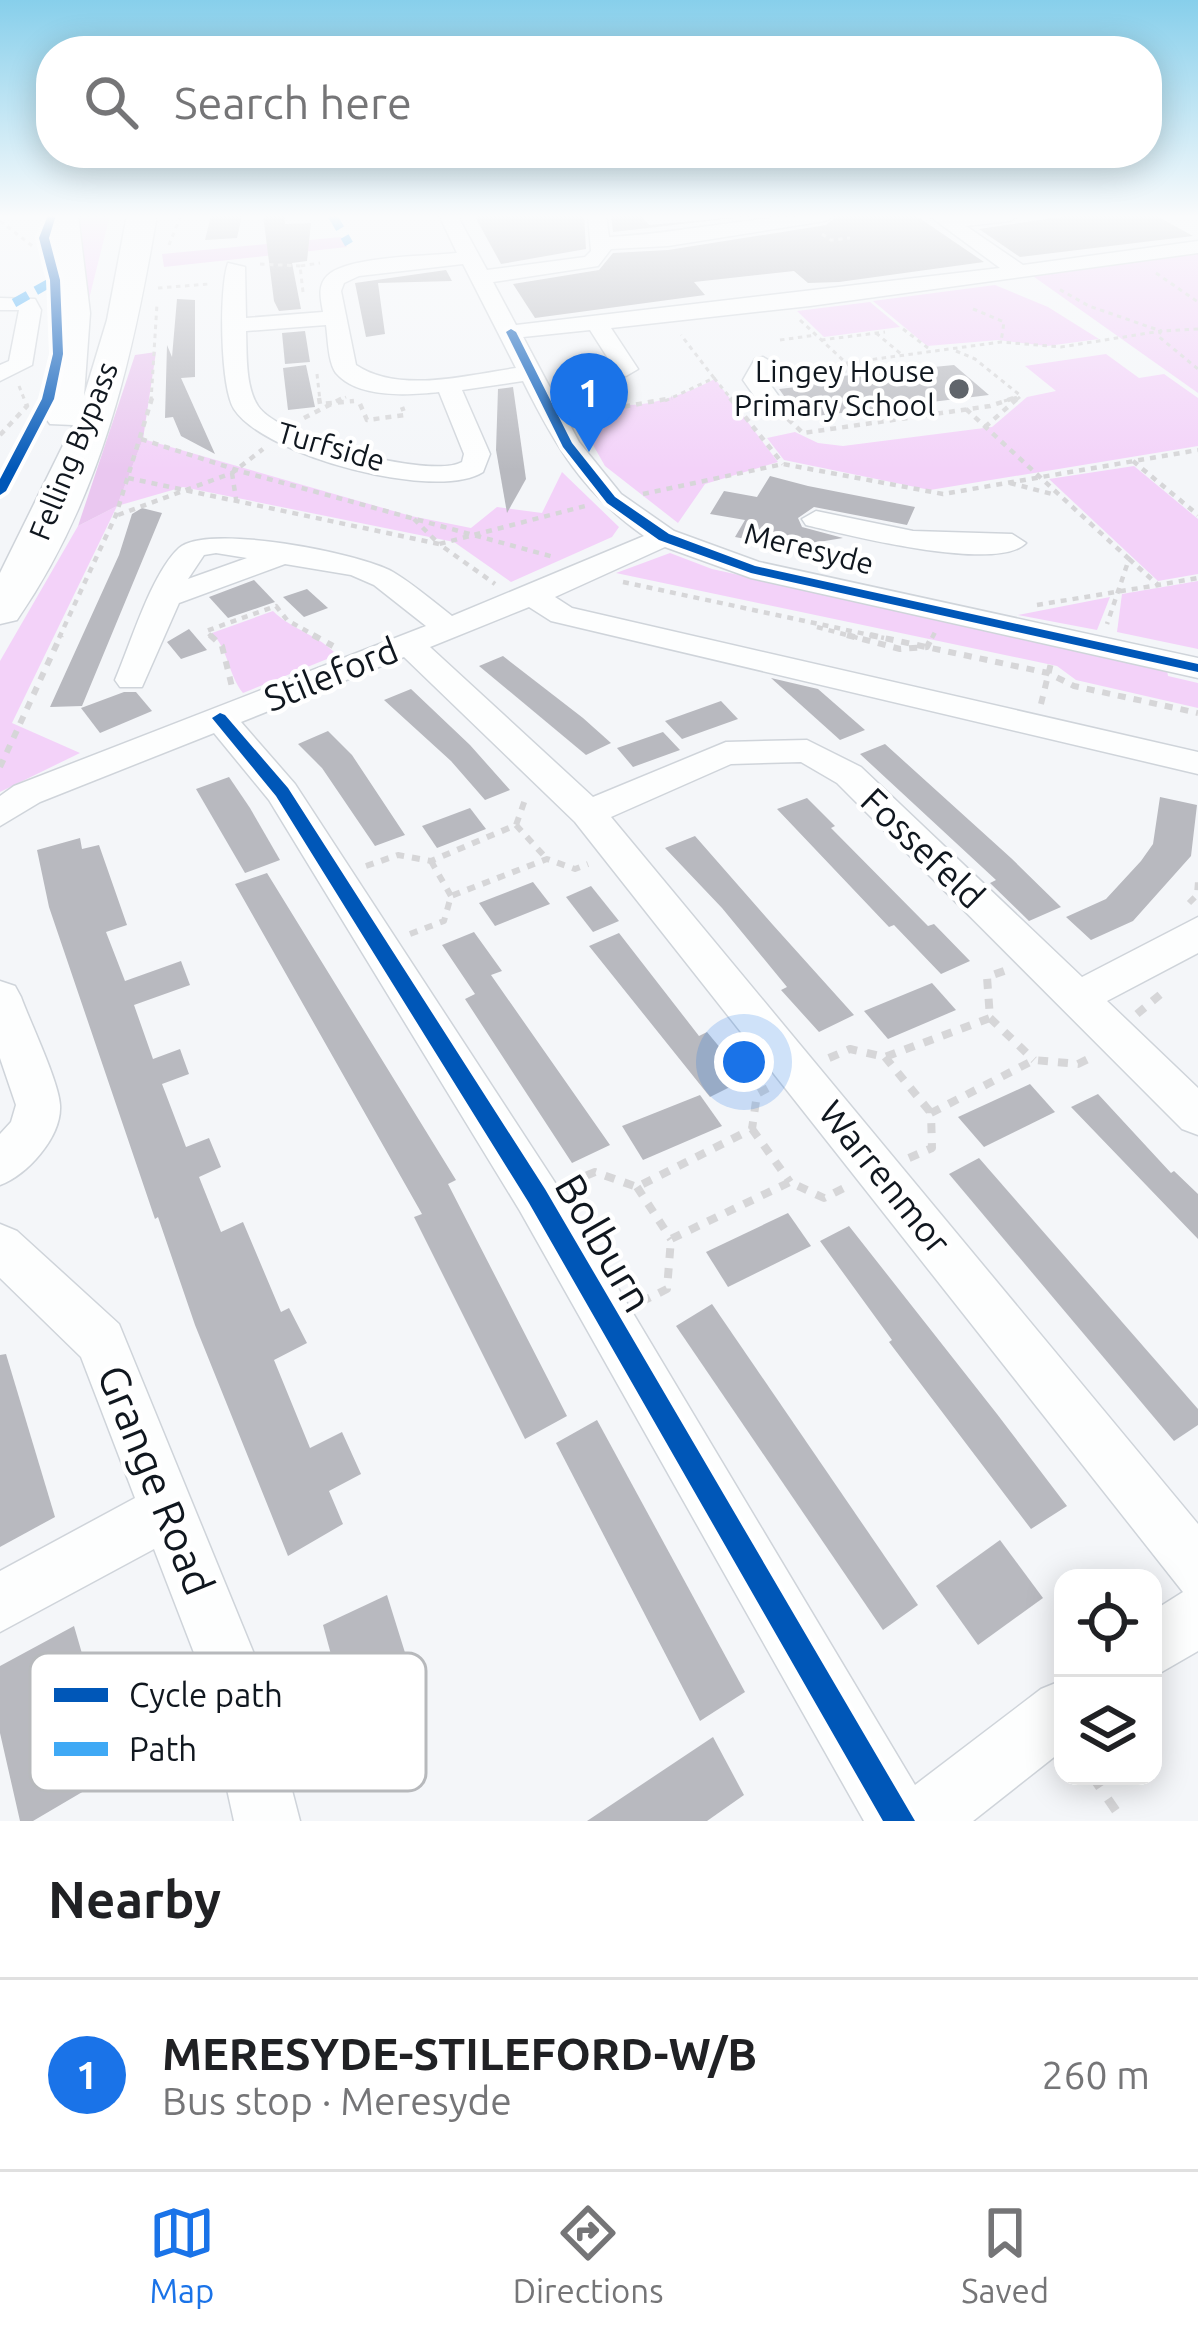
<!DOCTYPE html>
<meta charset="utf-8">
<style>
:root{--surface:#fff;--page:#f6f6f6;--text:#202124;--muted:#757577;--line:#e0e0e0;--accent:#1a73e8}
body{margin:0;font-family:Ubuntu,sans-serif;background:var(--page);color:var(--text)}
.controls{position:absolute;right:36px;bottom:36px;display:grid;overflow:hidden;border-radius:24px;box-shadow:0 6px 30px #0003}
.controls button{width:108px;height:108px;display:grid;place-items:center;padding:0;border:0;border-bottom:3px solid var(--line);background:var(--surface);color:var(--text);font:60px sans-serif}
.you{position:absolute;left:744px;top:1062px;width:42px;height:42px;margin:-30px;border:9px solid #fff;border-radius:50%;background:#1a73e8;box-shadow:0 0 0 18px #1a73e833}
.badge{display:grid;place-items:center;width:78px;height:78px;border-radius:50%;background:var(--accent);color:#fff;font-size:39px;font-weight:700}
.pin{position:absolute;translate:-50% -99px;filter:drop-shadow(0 3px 6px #0008)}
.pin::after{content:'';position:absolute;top:63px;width:42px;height:36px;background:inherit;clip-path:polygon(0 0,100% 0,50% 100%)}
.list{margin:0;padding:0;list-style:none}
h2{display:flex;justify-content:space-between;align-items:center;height:156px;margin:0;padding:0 48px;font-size:51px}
h2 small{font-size:39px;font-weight:400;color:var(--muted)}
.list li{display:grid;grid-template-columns:78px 1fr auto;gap:36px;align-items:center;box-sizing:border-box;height:192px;padding:0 48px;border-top:3px solid var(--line)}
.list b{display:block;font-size:45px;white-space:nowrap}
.list p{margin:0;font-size:39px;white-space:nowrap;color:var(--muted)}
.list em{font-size:39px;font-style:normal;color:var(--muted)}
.icon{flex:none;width:66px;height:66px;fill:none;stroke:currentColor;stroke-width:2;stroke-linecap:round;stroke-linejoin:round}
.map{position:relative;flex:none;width:1198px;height:1821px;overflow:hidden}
.search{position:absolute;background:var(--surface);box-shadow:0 6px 30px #0003;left:36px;right:36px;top:36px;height:132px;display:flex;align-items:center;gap:30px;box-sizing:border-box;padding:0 42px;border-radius:48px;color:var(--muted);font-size:45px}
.sheet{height:348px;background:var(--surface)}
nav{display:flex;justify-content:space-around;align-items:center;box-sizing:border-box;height:168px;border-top:3px solid var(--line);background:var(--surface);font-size:33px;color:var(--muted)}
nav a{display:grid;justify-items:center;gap:6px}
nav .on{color:var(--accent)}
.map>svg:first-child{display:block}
.green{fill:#f3d2f9}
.forest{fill:#eac7f0}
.building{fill:#b8b9bf}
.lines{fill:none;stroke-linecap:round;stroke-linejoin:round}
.minor-casing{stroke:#cfd4da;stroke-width:3}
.highway-casing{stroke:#cfd4da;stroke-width:3}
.path-far4{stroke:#d6d6d8;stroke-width:3;stroke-dasharray:4.5 4.5;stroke-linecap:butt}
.path-far3{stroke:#d6d6d8;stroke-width:4.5;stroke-dasharray:6 6;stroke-linecap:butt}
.path-far2{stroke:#d6d6d8;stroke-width:6;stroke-dasharray:8 8;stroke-linecap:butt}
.path-far1{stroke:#d6d6d8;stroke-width:8;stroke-dasharray:10 10;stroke-linecap:butt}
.path{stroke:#d6d6d8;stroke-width:9;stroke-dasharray:14 14;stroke-linecap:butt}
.minor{fill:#fdfefe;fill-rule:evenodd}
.highway{fill:#fdfefe;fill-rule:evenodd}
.quiet{stroke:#3fa9f5;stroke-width:9;stroke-dasharray:16 9;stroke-linecap:butt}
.cycleway-casing{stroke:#fff;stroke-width:8}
.cycleway{fill:#0057b8;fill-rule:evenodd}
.poi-dot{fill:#60656b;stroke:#fff;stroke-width:4.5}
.labels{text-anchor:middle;stroke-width:9;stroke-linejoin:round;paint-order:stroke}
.far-poi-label{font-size:30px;fill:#10171f;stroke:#fff;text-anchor:end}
.far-street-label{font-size:30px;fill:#10171f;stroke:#fff}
.street-label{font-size:36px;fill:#10171f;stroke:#fff}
.near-street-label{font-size:42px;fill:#10171f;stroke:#fff}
.key{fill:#fff;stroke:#b7b9bc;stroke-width:3}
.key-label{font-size:33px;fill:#10171f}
</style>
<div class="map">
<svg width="1198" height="1821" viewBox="0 0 1198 1821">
<rect width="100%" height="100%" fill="#f4f6f9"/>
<g class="green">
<path d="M 75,215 L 110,215 L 82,327 Z"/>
<path d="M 1198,251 L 1198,393 L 1030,274 Z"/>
<path d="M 995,285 L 1048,307 L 1099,339 L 1047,346 L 998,340 L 927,346 L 873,301 Z"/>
<path d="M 870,302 L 900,327 L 824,337 L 797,311 Z"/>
<path d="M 1106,354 L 1139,378 L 1164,374 L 1198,398 L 1198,446 L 930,490 L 784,460 L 767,438 L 795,432 L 818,443 L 843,446 L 992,427 L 1027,397 L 1056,391 L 1025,366 Z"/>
<path d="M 715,379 L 778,462 L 705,484 L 678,523 L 605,466 L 564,394 C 623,414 660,406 715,379 Z"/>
<path d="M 143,439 L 411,516 L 471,528 L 497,507 L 542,513 L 562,472 L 619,527 L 612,537 L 511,582 L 454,542 L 183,487 L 117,506 L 12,723 L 80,753 L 0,792 L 0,661 L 78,526 L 117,506 Z"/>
<path d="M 1134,466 L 1198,519 L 1198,574 L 1158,581 L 1049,479 Z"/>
<path d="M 670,553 L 712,569 L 1167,670 L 1168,676 L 1198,683 L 1198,708 L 1076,680 L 1057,666 L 616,573 Z"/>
<path d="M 1198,581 L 1198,649 L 1117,632 L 1122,594 Z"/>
<path d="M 1110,597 L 1097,630 L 1018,615 Z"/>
<path d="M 273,611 C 292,630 319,635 337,655 L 243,693 C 228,674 229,651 212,633 Z"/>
</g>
<g class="forest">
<path d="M 341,237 L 347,247 L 164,267 L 162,254 Z"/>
<path d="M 156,352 L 143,439 L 117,506 L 78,526 L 135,355 Z"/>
</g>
<g class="building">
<path d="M 211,215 L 242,215 L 237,238 L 205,240 Z"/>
<path d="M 263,215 L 284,215 L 285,224 L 311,223 L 307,261 L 292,263 L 301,309 L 279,311 L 274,301 Z"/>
<path d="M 474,215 L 584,215 L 586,249 L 501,264 Z"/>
<path d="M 611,215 L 640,215 L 649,225 L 760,215 L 613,232 Z"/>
<path d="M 839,215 L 915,215 L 984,262 L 839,282 L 808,283 L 794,271 L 694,282 L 705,295 L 535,318 L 513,284 L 599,270 L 613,253 L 668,250 L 826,225 Z"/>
<path d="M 1073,215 L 1155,215 L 1193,236 L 1020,257 L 979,229 Z"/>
<path d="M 446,270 L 452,281 L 378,283 L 385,334 L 366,337 L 355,283 Z"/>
<path d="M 177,299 L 195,300 L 195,377 L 181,378 L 215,454 L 181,436 L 173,417 L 165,418 L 167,345 L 172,357 Z"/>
<path d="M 305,331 L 310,362 L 285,364 L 282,333 Z"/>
<path d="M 306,365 L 315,407 L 288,410 L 283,368 Z"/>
<path d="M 954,365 L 989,395 L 800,418 L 779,389 L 797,387 L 791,381 Z"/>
<path d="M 513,387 L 526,479 L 507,513 L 496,450 L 498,389 Z"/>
<path d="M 770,476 L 808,486 L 915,507 L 907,525 L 814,507 L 798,518 L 802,527 L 843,538 L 788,547 L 735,537 L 745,520 L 710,514 L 724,491 L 757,497 Z"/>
<path d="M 142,508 L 162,513 L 82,706 L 50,707 L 119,555 L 132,514 Z"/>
<path d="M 254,580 L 275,602 L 228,618 L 209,597 Z"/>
<path d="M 307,589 L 328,608 L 304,617 L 283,597 Z"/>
<path d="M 189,629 L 207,650 L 181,659 L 167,642 Z"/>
<path d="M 503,656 L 583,718 L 611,743 L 586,755 L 479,666 Z"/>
<path d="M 771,678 L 818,689 L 865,730 L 840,740 Z"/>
<path d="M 411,689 L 470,745 L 510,790 L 485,800 L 451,761 L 384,700 Z"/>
<path d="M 124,692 L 136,692 L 152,711 L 100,733 L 81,708 Z"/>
<path d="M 721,701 L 738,719 L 682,739 L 665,721 Z"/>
<path d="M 328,731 L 352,755 L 405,835 L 375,846 L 322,768 L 298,744 Z"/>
<path d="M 663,732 L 680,750 L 633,767 L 617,748 Z"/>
<path d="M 885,744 L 1011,858 L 1061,907 L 1029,921 L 990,883 L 996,880 L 860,754 Z"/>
<path d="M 229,777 L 250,808 L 280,860 L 245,873 L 196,789 Z"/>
<path d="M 1160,797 L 1197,805 L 1191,856 L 1133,921 L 1091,940 L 1066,917 L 1106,899 L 1141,861 L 1153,844 Z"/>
<path d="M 807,798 L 835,826 L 831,828 L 928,926 L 934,924 L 970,961 L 941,974 L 894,925 L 889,927 L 777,809 Z"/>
<path d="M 470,808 L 486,829 L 437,848 L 422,826 Z"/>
<path d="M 695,836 L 773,925 L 854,1015 L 819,1032 L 781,990 L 787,987 L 722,908 L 665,848 Z"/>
<path d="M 80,838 L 82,849 L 99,845 L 127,925 L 106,932 L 125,981 L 181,961 L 190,985 L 134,1005 L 153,1059 L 180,1049 L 189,1074 L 162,1084 L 186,1147 L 209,1138 L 221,1167 L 199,1177 L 221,1232 L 243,1222 L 281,1312 L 289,1308 L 307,1343 L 274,1360 L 310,1448 L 342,1432 L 361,1474 L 329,1491 L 343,1524 L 288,1556 L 195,1325 L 158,1217 L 155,1219 L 49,907 L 37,850 Z"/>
<path d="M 267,873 L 456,1180 L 448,1184 L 567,1416 L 525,1439 L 414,1217 L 422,1214 L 235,884 Z"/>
<path d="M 533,882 L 550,904 L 495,926 L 479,903 Z"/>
<path d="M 591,886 L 619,921 L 593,932 L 566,897 Z"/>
<path d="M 474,932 L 502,971 L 491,975 L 610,1145 L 572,1163 L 465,999 L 475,994 L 442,945 Z"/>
<path d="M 619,933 L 699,1036 L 707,1032 L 746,1079 L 710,1097 L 589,946 Z"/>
<path d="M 932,983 L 956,1010 L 888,1039 L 864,1011 Z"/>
<path d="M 1030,1084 L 1055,1112 L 984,1147 L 958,1117 Z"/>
<path d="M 1098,1094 L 1171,1173 L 1174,1171 L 1198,1194 L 1198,1239 L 1071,1107 Z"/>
<path d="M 700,1095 L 722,1126 L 643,1160 L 622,1126 Z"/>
<path d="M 979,1158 L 1198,1409 L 1198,1425 L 1174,1441 L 949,1174 Z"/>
<path d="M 788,1213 L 811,1246 L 728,1287 L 706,1252 Z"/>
<path d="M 849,1226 L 997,1414 L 1067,1506 L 1031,1529 L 889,1342 L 892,1340 L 820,1241 Z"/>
<path d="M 712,1304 L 918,1605 L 883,1630 L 676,1326 Z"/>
<path d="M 6,1354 L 55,1517 L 0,1547 L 0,1355 Z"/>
<path d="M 597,1420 L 745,1692 L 700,1721 L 556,1443 Z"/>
<path d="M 1000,1540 L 1043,1598 L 978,1645 L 936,1586 Z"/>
<path d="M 387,1595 L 426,1720 L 358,1754 L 323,1625 Z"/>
<path d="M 74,1626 L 83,1657 L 53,1674 L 75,1759 L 109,1740 L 118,1771 L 33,1821 L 20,1821 L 0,1733 L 0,1666 Z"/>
<path d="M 713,1737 L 744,1795 L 707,1821 L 587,1821 Z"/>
</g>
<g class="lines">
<defs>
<g id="minor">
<path d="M 439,215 L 457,215 L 487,270 L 585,257 L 591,251 L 588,215 L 606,215 L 609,237 C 685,233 759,214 835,215 L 825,221 L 668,246 L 611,249 L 598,266 L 493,282 L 516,325 L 1000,268 L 928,215 L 1019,215 L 1010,221 L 966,226 L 1023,265 L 1198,241 L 1198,253 L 810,306 L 611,328 L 638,369 L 626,376 L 618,374 L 590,330 L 523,337 L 579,442 L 621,494 L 674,531 L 759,562 L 1198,658 L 1198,678 L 751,578 L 665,547 L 555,597 L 572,608 L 1198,752 L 1198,774 L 551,621 L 529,607 L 430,647 L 593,797 L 726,742 L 807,740 L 861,767 L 1082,977 L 1198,917 L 1198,953 L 1107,1001 L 1198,1088 L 1198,1135 L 1182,1129 L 837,783 L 801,762 L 731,764 L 611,817 L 1198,1524 L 1198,1651 L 1153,1677 L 1153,1611 L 1183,1592 L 575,822 L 404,657 L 241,722 L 295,784 L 554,1181 L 915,1785 L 1041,1689 L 1063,1680 L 1063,1750 L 973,1821 L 864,1821 L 520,1211 L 269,800 L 214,733 L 40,802 L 0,826 L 0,796 L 14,786 L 426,626 L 374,585 L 351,575 L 285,564 L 179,603 L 142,687 L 120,687 L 115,680 C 131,643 151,574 179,548 C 207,523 360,553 393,572 C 413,584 433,601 452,616 L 644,536 C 583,493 556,447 523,381 L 462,390 L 490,454 L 483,472 C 437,502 264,456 234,409 C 220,386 219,288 228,263 L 245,267 L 246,318 L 323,312 C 321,300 317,286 327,276 C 346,256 429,256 457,253 ZM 463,264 L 516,368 C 467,375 399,394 356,365 L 341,291 L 344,283 L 359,276 ZM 326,325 C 328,339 328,362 336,373 C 358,399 410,395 439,392 L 464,454 L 462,462 C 429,480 279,438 258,406 C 245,386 247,353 246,331 ZM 216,553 L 247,558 L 188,579 L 204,555 Z"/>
<path d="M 0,298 L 35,299 L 41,310 L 32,365 L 0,381 L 0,365 L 9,361 L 19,310 L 0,310 Z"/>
<path d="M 763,357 L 775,364 L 767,380 L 785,405 L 782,410 L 764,410 L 743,380 L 755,359 Z"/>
<path d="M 816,511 L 913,531 L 1012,534 L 1026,543 C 997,573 847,535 806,525 L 802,519 Z"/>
<path d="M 0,981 L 15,986 L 21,997 C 30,1022 59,1082 60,1105 C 62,1137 27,1175 0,1185 L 0,1134 L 11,1122 L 16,1105 L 0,1058 Z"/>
<path d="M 0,1224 L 17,1231 L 119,1324 L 261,1671 L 300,1821 L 234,1821 L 201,1671 L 154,1549 L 0,1632 L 0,1571 L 135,1498 L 81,1357 L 0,1278 Z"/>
</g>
<path id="highway" d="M 48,215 L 78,215 L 90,313 L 84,396 L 107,320 L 127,215 L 157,215 C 132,361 102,496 17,620 L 0,624 L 0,573 L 73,425 L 50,424 L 44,416 L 56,313 Z"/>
</defs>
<use href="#minor" class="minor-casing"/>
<use href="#highway" class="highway-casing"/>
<g class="path-far4">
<path d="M 0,221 L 35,248"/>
<path d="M 822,234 L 831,240 L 850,238"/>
<path d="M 169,245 L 181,215"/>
<path d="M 260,264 L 301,266"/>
<path d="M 1156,273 L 1198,302"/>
<path d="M 158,288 L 209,284"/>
<path d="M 303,292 L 300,266 L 320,263"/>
<path d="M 973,309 L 1004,322 L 1001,342"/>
<path d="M 800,320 L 859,375"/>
<path d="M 903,329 L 928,348"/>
<path d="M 1198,329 L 1161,331 L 1158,336 L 1198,369"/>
<path d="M 876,333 L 901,354"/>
<path d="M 780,340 L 816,335"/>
<path d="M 821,340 L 885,332"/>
<path d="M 956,351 L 975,359 L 1021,396 L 1015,401"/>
<path d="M 846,363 L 1001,342 L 1061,347 L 1161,331 L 1089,306 L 1057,288"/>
<path d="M 786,364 L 798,378 L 853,370"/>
<path d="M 317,374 L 320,401"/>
<path d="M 714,378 L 733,401"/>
<path d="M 19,386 L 25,401"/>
<path d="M 151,401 L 157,304"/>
<path d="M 337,401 L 346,397"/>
<path d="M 665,401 L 714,378 L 681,335"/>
<path d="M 1004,401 L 1021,396"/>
</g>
<g class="path-far3">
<path d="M 319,398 L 320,404 L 354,401"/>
<path d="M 730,398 L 783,464"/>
<path d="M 360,404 L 367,420 L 405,415 L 402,407"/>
<path d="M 966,409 L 1129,559 L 1107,624"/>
<path d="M 577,415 L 672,398"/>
<path d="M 304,418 L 343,398"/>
<path d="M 788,419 L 803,433 L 990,406 L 1014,398"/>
<path d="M 985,427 L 1018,398"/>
<path d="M 0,435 L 27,406 L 24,398"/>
<path d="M 141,439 L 243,472 L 554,557"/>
<path d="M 1133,461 L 1198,515"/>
<path d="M 232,473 L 236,499"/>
<path d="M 128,478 L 439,544 L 495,584"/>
<path d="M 1010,483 L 1056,495"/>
<path d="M 643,494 L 783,464 L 943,494 L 1198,450"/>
<path d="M 118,515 L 232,473 L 263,449"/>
<path d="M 414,519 L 439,544 L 589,505"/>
<path d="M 1129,559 L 1158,585 L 1198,578"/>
<path d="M 623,582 L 884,638"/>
<path d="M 1037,605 L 1158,585"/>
<path d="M 817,627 L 858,638"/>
<path d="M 59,638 L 116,515 L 152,398"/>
<path d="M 213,638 L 206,631 L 276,606 L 287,620 L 319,638"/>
<path d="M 932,638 L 935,632"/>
</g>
<g class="path-far2">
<path d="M 210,635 L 222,646 L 232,687"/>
<path d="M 313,635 L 333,646"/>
<path d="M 847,635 L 900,649 L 927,647 L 933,635"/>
<path d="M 870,635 L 1048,673 L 1074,686 L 1198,713"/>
<path d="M 1041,704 L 1052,659"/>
<path d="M 0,767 L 61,635"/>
<path d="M 516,825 L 547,859"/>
<path d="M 431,861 L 451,896"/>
<path d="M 366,866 L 398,855 L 431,861 L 516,825 L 526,797"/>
<path d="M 1189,903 L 1197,895 L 1198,881"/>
<path d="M 410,934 L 444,921 L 451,896 L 547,859 L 575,869 L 588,864"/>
</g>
<g class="path-far1">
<path d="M 1137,1014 L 1167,989"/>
<path d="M 990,1018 L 1034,1060"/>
<path d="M 885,1057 L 931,1113"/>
<path d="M 829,1058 L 850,1049 L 885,1057 L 990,1018 L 987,977 L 1007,970"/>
<path d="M 752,1129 L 790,1182"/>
<path d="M 909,1158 L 932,1148 L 931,1113 L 1034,1060 L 1078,1064 L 1090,1058"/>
<path d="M 568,1183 L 595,1172 L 637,1187 L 752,1129 L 757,1094 L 768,1088"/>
<path d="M 637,1187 L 671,1239"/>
<path d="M 641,1302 L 667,1289 L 671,1239 L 790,1182 L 824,1198 L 848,1186"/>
</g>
<path class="path" d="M 1092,1776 L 1123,1821"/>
<use href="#minor" class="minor"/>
<use href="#highway" class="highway"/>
<g class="quiet">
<path d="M 332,215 L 349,244"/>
<path d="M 14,303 L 55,280"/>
</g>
<defs>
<g id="cycleway">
<path d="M 48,215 L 56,215 L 49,238 L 60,280 L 63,354 L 54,399 L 6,491 L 0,495 L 0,479 L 42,399 L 53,354 L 50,280 L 39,238 Z"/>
<path d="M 511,329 L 516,332 L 572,443 L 615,497 L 669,534 L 755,566 L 1198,664 L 1198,672 L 751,573 L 659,540 L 607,503 L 563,447 L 506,332 Z"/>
<path d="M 220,713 L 225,715 L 288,788 L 545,1189 L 915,1821 L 883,1821 L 529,1203 L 276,796 L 212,718 Z"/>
</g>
</defs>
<use href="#cycleway" class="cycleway-casing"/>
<use href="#cycleway" class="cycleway"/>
</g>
<linearGradient id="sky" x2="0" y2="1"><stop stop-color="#87cfeb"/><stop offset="0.46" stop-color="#fafbfc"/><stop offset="1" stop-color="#fafbfc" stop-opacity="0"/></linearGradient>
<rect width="1198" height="470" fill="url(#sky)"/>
<circle class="poi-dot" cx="959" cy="389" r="12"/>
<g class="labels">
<g class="far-poi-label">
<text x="935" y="382">Lingey House<tspan x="935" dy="34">Primary School</tspan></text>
</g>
<g class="far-street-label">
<text transform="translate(331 447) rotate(16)" y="10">Turfside</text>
<text transform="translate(74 451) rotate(-68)" y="10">Felling Bypass</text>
<text transform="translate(809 549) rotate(14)" y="10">Meresyde</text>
</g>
<g class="street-label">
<text transform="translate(331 674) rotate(-22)" y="13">Stileford</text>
<text transform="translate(923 848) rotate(44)" y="13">Fossefeld</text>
<text transform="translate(885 1177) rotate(51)" y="13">Warrenmor</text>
</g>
<g class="near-street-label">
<text transform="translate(604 1243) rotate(60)" y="15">Bolburn</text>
<text transform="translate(156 1480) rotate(68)" y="15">Grange Road</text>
</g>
</g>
<rect x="30" y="1653" width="396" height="138" rx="18" class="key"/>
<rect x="54" y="1688" width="54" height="14" fill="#0057b8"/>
<rect x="54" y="1742" width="54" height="14" fill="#3fa9f5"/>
<g class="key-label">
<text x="129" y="1707">Cycle path</text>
<text x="129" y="1761">Path</text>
</g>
</svg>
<div class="controls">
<button><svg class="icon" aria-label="locate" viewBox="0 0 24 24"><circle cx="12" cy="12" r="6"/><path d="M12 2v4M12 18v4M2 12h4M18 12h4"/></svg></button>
<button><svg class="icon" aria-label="layers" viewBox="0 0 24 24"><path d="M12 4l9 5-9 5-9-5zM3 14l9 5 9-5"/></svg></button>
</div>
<div class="you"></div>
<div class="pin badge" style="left:589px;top:452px">1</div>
<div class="search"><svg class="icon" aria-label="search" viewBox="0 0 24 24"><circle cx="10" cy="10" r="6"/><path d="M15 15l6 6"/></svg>Search here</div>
</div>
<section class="sheet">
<h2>Nearby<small></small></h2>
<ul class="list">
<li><span class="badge">1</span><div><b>MERESYDE-STILEFORD-W/B</b><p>Bus stop · Meresyde</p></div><em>260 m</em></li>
</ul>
</section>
<nav>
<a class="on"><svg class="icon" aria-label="map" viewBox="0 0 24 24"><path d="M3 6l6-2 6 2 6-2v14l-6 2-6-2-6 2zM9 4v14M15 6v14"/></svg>Map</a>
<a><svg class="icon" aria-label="directions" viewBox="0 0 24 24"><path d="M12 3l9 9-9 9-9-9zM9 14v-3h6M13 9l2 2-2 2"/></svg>Directions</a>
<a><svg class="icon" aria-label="saved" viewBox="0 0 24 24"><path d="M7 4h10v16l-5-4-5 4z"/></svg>Saved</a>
</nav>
